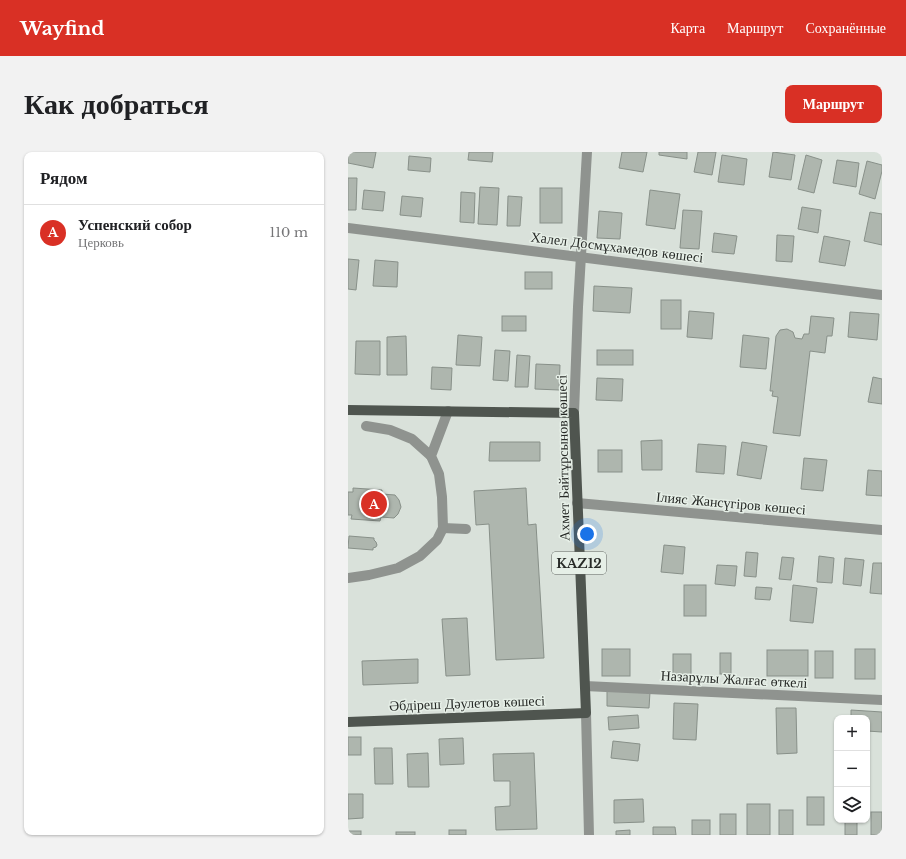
<!DOCTYPE html>
<html lang="ru">
<meta charset="utf-8">
<style>
:root{--surface:#fff;--page:#f2f2f2;--text:#202124;--muted:#757577;--line:#e0e0e0;--accent:#d93025}
body{margin:0;font-family:"Libre Baskerville",serif;background:var(--page);color:var(--text)}
.controls{position:absolute;right:12px;bottom:12px;display:grid;overflow:hidden;border-radius:8px;box-shadow:0 1px 3px #0004}
.controls button{width:36px;height:36px;display:grid;place-items:center;padding:0;border:0;border-bottom:1px solid var(--line);background:var(--surface);color:var(--text);font:20px sans-serif}
.you{position:absolute;left:239px;top:382px;width:14px;height:14px;margin:-10px;border:3px solid #fff;border-radius:50%;background:#1a73e8;box-shadow:0 0 0 6px #1a73e833}
.badge{display:grid;place-items:center;width:26px;height:26px;border-radius:50%;background:var(--accent);color:#fff;font-size:13px;font-weight:700}
.pin{position:absolute;translate:-50% -50%;border:2px solid #fff;box-shadow:0 1px 4px #0006}
.list{margin:0;padding:0;list-style:none}
h2{display:flex;justify-content:space-between;align-items:center;height:52px;margin:0;padding:0 16px;font-size:17px}
h2 small{font-size:13px;font-weight:400;color:var(--muted)}
.list li{display:grid;grid-template-columns:26px 1fr auto;gap:12px;align-items:center;box-sizing:border-box;height:56px;padding:0 16px;border-top:1px solid var(--line)}
.list b{display:block;font-size:15px;white-space:nowrap}
.list p{margin:0;font-size:13px;white-space:nowrap;color:var(--muted)}
.list em{font-size:13px;font-style:normal;color:var(--muted)}
.icon{flex:none;width:22px;height:22px;fill:none;stroke:currentColor;stroke-width:2;stroke-linecap:round;stroke-linejoin:round}
.map{position:relative;flex:none;width:534px;height:683px;overflow:hidden;border-radius:8px}
header{display:flex;align-items:center;gap:24px;box-sizing:border-box;height:56px;padding:0 20px;background:var(--accent);color:#fff}
header strong{font-size:19px}
nav{display:flex;gap:22px;margin-inline-start:auto;font-size:14px}
.intro{display:flex;align-items:center;justify-content:space-between;box-sizing:border-box;height:96px;padding:0 24px}
h1{margin:0;font-size:28px}
.button{padding:10px 18px;border-radius:8px;background:var(--accent);color:#fff;font-size:14px;font-weight:700}
main{display:flex;gap:24px;padding:0 24px}
aside{flex:1;background:var(--surface);border-radius:8px;box-shadow:0 1px 3px #0004}
.map>svg:first-child{display:block}
.building{fill:#aeb6ae;stroke:#889089}
.lines{fill:none;stroke-linecap:round;stroke-linejoin:round}
.minor{stroke:#8f938f;stroke-width:10}
.major{stroke:#4f554f;stroke-width:10}
.labels{text-anchor:middle;stroke-width:3;stroke-linejoin:round;paint-order:stroke}
.shield{fill:#e6efe7;stroke:#606561;stroke-width:1}
.shield-label{font-size:13px;font-weight:bold;fill:#272a27}
.street-label{font-size:14px;fill:#272a27;stroke:#e6efe7}
</style>
<header>
<strong>Wayfind</strong>
<nav><a>Карта</a><a>Маршрут</a><a>Сохранённые</a></nav>
</header>
<div class="intro"><h1>Как добраться</h1><a class="button">Маршрут</a></div>
<main>
<aside>
<h2>Рядом<small></small></h2>
<ul class="list">
<li><span class="badge">A</span><div><b>Успенский собор</b><p>Церковь</p></div><em>110 m</em></li>
</ul>
</aside>
<div class="map">
<svg width="534" height="683" viewBox="0 0 534 683">
<rect width="100%" height="100%" fill="#d9e1da"/>
<g class="building">
<path d="M 0,0 L 28,0 L 25,16 L 0,11 Z"/>
<path d="M 121,0 L 145,0 L 144,10 L 120,8 Z"/>
<path d="M 274,0 L 299,0 L 295,20 L 271,16 Z"/>
<path d="M 311,0 L 339,0 L 339,7 L 311,3 Z"/>
<path d="M 350,0 L 368,0 L 364,23 L 346,20 Z"/>
<path d="M 425,0 L 447,3 L 443,28 L 421,25 Z"/>
<path d="M 374,3 L 399,7 L 396,33 L 370,30 Z"/>
<path d="M 458,3 L 474,8 L 466,41 L 450,37 Z"/>
<path d="M 61,4 L 83,6 L 82,20 L 60,18 Z"/>
<path d="M 489,8 L 511,11 L 508,35 L 485,31 Z"/>
<path d="M 519,9 L 534,13 L 534,19 L 527,47 L 511,42 Z"/>
<path d="M 0,26 L 9,26 L 8,58 L 0,58 Z"/>
<path d="M 132,35 L 151,36 L 149,73 L 130,72 Z"/>
<rect x="192" y="36" width="22" height="35"/>
<path d="M 16,38 L 37,40 L 35,59 L 14,57 Z"/>
<path d="M 302,38 L 332,42 L 327,77 L 298,73 Z"/>
<path d="M 113,40 L 127,41 L 126,71 L 112,70 Z"/>
<path d="M 54,44 L 75,46 L 73,65 L 52,63 Z"/>
<path d="M 160,44 L 174,45 L 172,74 L 159,74 Z"/>
<path d="M 454,55 L 473,58 L 470,81 L 450,77 Z"/>
<path d="M 335,58 L 354,59 L 351,97 L 332,96 Z"/>
<path d="M 251,59 L 274,61 L 272,87 L 249,86 Z"/>
<path d="M 522,60 L 534,62 L 534,93 L 516,89 Z"/>
<path d="M 366,81 L 389,84 L 386,102 L 364,100 Z"/>
<path d="M 429,83 L 446,84 L 444,110 L 428,109 Z"/>
<path d="M 476,84 L 502,89 L 497,114 L 471,110 Z"/>
<path d="M 0,107 L 11,108 L 8,138 L 0,137 Z"/>
<path d="M 27,108 L 50,110 L 49,135 L 25,134 Z"/>
<rect x="177" y="120" width="27" height="17"/>
<path d="M 246,134 L 284,136 L 282,161 L 245,159 Z"/>
<rect x="313" y="148" width="20" height="29"/>
<path d="M 341,159 L 366,161 L 364,187 L 339,185 Z"/>
<path d="M 502,160 L 531,162 L 529,188 L 500,185 Z"/>
<rect x="154" y="164" width="24" height="15"/>
<path d="M 463,164 L 486,166 L 484,184 L 479,184 L 477,201 L 462,199 L 452,284 L 425,281 L 430,245 L 424,244 L 425,239 L 422,239 L 428,184 L 432,178 L 439,177 L 445,180 L 447,186 L 454,187 L 456,182 L 461,182 Z"/>
<path d="M 110,183 L 134,185 L 132,214 L 108,213 Z"/>
<path d="M 395,183 L 421,186 L 418,217 L 392,215 Z"/>
<path d="M 58,184 L 59,223 L 39,223 L 39,185 Z"/>
<path d="M 8,189 L 32,189 L 32,223 L 7,222 Z"/>
<path d="M 147,198 L 162,199 L 160,229 L 145,228 Z"/>
<rect x="249" y="198" width="36" height="15"/>
<path d="M 169,203 L 182,204 L 180,235 L 167,235 Z"/>
<path d="M 188,212 L 212,213 L 211,238 L 187,237 Z"/>
<path d="M 84,215 L 104,216 L 103,238 L 83,237 Z"/>
<path d="M 525,225 L 534,227 L 534,252 L 520,250 Z"/>
<path d="M 249,226 L 275,227 L 274,249 L 248,248 Z"/>
<path d="M 314,288 L 314,318 L 294,318 L 293,289 Z"/>
<path d="M 142,290 L 192,290 L 192,309 L 141,309 Z"/>
<path d="M 394,290 L 419,294 L 413,327 L 389,323 Z"/>
<path d="M 350,292 L 378,294 L 376,322 L 348,320 Z"/>
<rect x="250" y="298" width="24" height="22"/>
<path d="M 456,306 L 479,308 L 475,339 L 453,337 Z"/>
<path d="M 520,318 L 534,319 L 534,344 L 518,343 Z"/>
<path d="M 5,336 L 34,338 L 34,342 L 47,343 L 51,348 L 53,355 L 50,362 L 46,366 L 33,365 L 32,369 L 3,367 L 4,363 L 0,363 L 0,340 L 5,340 Z"/>
<path d="M 178,336 L 180,373 L 188,372 L 196,506 L 148,508 L 141,372 L 128,373 L 126,339 Z"/>
<path d="M 1,384 L 26,386 L 26,388 L 28,390 L 29,393 L 28,395 L 25,396 L 25,398 L 0,396 Z"/>
<path d="M 316,393 L 337,395 L 335,422 L 313,420 Z"/>
<path d="M 398,400 L 410,401 L 408,425 L 396,424 Z"/>
<path d="M 471,404 L 486,406 L 484,431 L 469,430 Z"/>
<path d="M 434,405 L 446,406 L 443,428 L 431,427 Z"/>
<path d="M 497,406 L 516,408 L 513,434 L 495,432 Z"/>
<path d="M 525,411 L 534,411 L 534,442 L 522,441 Z"/>
<path d="M 369,413 L 389,414 L 387,434 L 367,432 Z"/>
<rect x="336" y="433" width="22" height="31"/>
<path d="M 445,433 L 469,436 L 465,471 L 442,469 Z"/>
<path d="M 408,435 L 424,436 L 422,448 L 407,447 Z"/>
<path d="M 119,466 L 122,523 L 98,524 L 94,467 Z"/>
<rect x="254" y="497" width="28" height="27"/>
<rect x="507" y="497" width="20" height="30"/>
<rect x="419" y="498" width="41" height="26"/>
<rect x="467" y="499" width="18" height="27"/>
<rect x="372" y="501" width="11" height="21"/>
<rect x="325" y="502" width="18" height="24"/>
<path d="M 70,507 L 70,531 L 15,533 L 14,509 Z"/>
<path d="M 259,539 L 302,540 L 301,556 L 259,554 Z"/>
<path d="M 326,551 L 350,552 L 348,588 L 325,587 Z"/>
<path d="M 428,556 L 448,556 L 449,601 L 429,602 Z"/>
<path d="M 503,558 L 534,560 L 534,580 L 519,579 L 519,566 L 503,566 Z"/>
<path d="M 290,563 L 291,576 L 261,578 L 260,565 Z"/>
<rect x="0" y="585" width="13" height="18"/>
<path d="M 115,586 L 116,612 L 92,613 L 91,587 Z"/>
<path d="M 265,589 L 292,592 L 290,609 L 263,606 Z"/>
<path d="M 26,596 L 44,596 L 45,632 L 27,632 Z"/>
<path d="M 80,601 L 81,635 L 60,635 L 59,602 Z"/>
<path d="M 186,601 L 189,677 L 148,678 L 147,655 L 162,654 L 162,629 L 146,629 L 145,602 Z"/>
<path d="M 0,642 L 15,642 L 15,666 L 0,667 Z"/>
<rect x="459" y="645" width="17" height="28"/>
<path d="M 295,647 L 296,670 L 266,671 L 266,648 Z"/>
<rect x="399" y="652" width="23" height="31"/>
<rect x="431" y="658" width="14" height="25"/>
<rect x="523" y="660" width="11" height="23"/>
<rect x="372" y="662" width="16" height="21"/>
<rect x="344" y="668" width="18" height="15"/>
<rect x="497" y="668" width="12" height="15"/>
<path d="M 305,675 L 327,675 L 328,683 L 305,683 Z"/>
<rect x="101" y="678" width="17" height="5"/>
<path d="M 282,678 L 282,683 L 268,683 L 268,679 Z"/>
<rect x="0" y="679" width="13" height="4"/>
<rect x="48" y="680" width="19" height="3"/>
</g>
<g class="lines">
<g class="minor">
<path d="M 0,76 L 534,143"/>
<path d="M 226,261 L 230,155 L 239,0"/>
<path d="M 18,274 L 42,278 L 64,287 L 83,304"/>
<path d="M 229,351 L 534,378"/>
<path d="M 95,376 L 118,377"/>
<path d="M 0,426 L 21,423 L 50,416 L 72,404 L 89,388 L 95,376 L 94,345 L 91,322 L 83,304 L 100,259"/>
<path d="M 237,534 L 534,548"/>
<path d="M 238,561 L 241,683"/>
</g>
<path class="major" d="M 0,258 L 226,261 L 238,561 L 0,570"/>
</g>
<g class="labels">
<rect class="shield" x="204" y="400" width="54" height="22" rx="3"/>
<g class="shield-label">
<text x="231" y="416">KAZ12</text>
</g>
<g class="street-label">
<text transform="translate(269 95) rotate(7)" y="5">Халел Досмұхамедов көшесі</text>
<text transform="translate(215 306) rotate(-91)" y="5">Ахмет Байтұрсынов көшесі</text>
<text transform="translate(383 351) rotate(5)" y="5">Ілияс Жансүгіров көшесі</text>
<text transform="translate(386 527) rotate(3)" y="5">Назарұлы Жалғас өткелі</text>
<text transform="translate(119 551) rotate(-2)" y="5">Әбдіреш Дәулетов көшесі</text>
</g>
</g>
</svg>
<div class="controls">
<button>+</button>
<button>−</button>
<button><svg class="icon" aria-label="layers" viewBox="0 0 24 24"><path d="M12 4l9 5-9 5-9-5zM3 14l9 5 9-5"/></svg></button>
</div>
<div class="you"></div>
<div class="pin badge" style="left:26px;top:352px">A</div>
</div>
</main>
